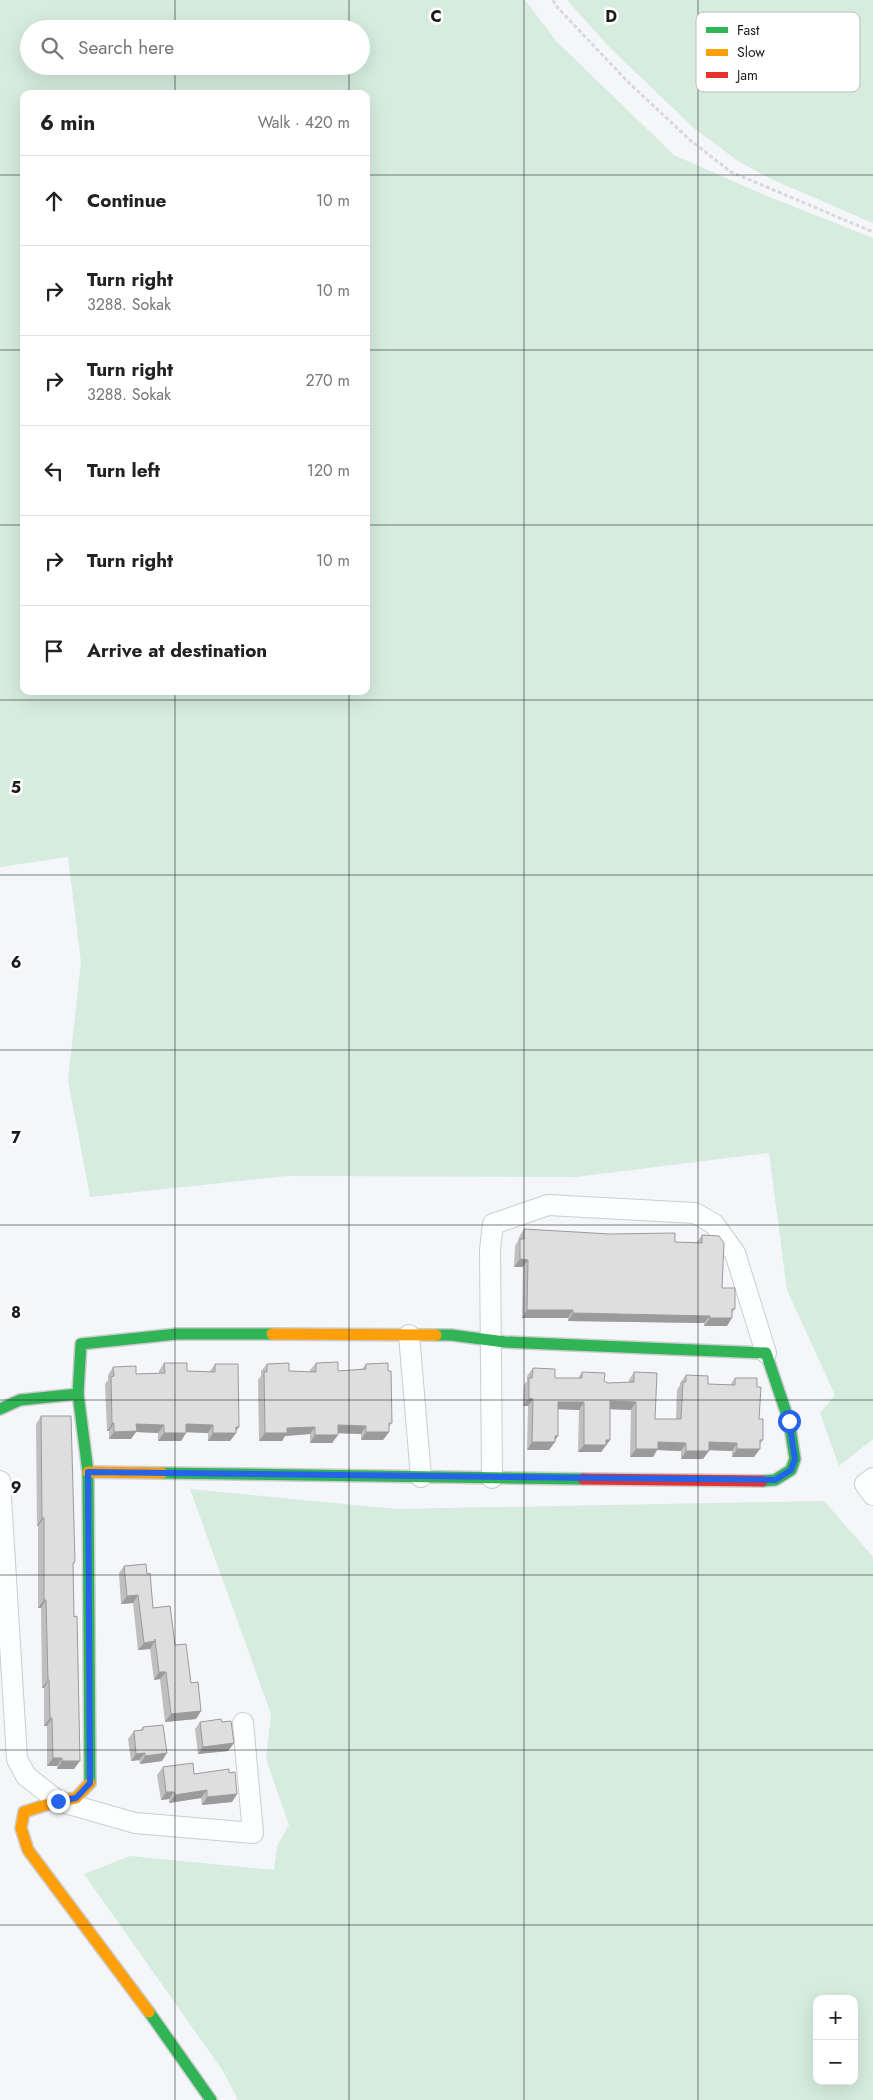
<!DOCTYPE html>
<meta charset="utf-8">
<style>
:root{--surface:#fff;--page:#f2f2f2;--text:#222;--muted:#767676;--line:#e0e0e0}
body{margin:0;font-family:Jost,sans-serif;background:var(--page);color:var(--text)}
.controls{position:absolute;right:15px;bottom:15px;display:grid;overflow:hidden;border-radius:10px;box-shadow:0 5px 20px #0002}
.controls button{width:45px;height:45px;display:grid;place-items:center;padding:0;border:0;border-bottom:1px solid var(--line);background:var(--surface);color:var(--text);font:25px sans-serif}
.stop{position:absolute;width:15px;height:15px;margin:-11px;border:4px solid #2563eb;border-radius:50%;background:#fff}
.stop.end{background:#2563eb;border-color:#fff;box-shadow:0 1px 5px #0008}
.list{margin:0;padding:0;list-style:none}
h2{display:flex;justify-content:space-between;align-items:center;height:65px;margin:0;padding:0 20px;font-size:21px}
h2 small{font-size:16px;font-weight:400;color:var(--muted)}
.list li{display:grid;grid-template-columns:32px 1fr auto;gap:15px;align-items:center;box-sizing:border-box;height:90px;padding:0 20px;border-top:1px solid var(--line)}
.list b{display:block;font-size:19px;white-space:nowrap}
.list p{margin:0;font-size:16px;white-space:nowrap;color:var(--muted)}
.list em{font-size:16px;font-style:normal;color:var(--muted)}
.icon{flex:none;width:28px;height:28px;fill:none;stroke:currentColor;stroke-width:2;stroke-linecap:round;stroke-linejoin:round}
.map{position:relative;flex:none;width:873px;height:2100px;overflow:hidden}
.search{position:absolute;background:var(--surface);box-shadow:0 5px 20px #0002;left:20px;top:20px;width:350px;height:55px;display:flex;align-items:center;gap:12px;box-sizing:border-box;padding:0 18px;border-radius:28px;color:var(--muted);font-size:19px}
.panel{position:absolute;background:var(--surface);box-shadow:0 5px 20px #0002;left:20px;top:90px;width:350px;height:605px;border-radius:10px}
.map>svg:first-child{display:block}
.green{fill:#d5ecde;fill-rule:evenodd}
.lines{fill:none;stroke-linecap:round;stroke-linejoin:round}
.street-casing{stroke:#cbcdcf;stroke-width:22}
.fast-casing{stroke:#cbcdcf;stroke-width:14}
.slow-casing{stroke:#cbcdcf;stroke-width:14}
.jam-casing{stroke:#cbcdcf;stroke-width:14}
.path{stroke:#d9d9da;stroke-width:3;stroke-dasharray:4 2.5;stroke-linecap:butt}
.street{stroke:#fdfefe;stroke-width:20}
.fast{stroke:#30b455;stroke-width:11}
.slow{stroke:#ff9f0a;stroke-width:11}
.jam{stroke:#e5322d;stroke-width:11}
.wall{fill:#bfbfc0}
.shaded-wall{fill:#9b9b9c}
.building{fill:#dededf;stroke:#9b9b9c}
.route{stroke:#2563eb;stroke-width:6}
.grid{fill:none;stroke:#1b1c1d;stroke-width:1;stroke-opacity:0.55}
.key{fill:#fff;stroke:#bbb;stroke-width:1}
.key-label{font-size:14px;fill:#1b1c1d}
.grid-label{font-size:16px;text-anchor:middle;font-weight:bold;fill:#1b1c1d;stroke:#fff;stroke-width:5;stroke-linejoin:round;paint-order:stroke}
</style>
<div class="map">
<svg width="873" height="2100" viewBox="0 0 873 2100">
<rect width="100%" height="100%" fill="#f4f6f9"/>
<g class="green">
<path d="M 0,0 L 525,0 L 557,42 L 674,155 L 767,196 L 873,238 L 873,1439 L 839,1466 L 820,1413 L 835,1395 L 787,1290 L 769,1153 L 576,1177 L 287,1176 L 90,1197 L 68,1080 L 81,962 L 68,857 L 0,867 ZM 29,29 L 361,29 L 361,66 L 29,66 ZM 24,94 L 366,94 L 366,691 L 24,691 Z"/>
<path d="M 567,0 L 873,0 L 873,223 L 771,179 L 738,161 L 695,129 L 610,48 Z"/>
<path d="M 190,1489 L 396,1509 L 824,1501 L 873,1557 L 873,2100 L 238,2100 L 223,2071 L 84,1874 L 130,1856 L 274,1870 L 277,1846 L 289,1825 L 266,1759 L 271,1714 ZM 817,1999 L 854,1999 L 854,2081 L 817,2081 Z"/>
</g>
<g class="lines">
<defs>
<g id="street">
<path d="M 409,1335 L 421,1477"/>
<path d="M 492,1478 L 490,1250 L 493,1224 L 548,1205 L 695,1213 L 714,1224 L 735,1253 L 766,1353"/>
<path d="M 873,1478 L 865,1484 L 873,1495"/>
<path d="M 0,1481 L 17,1759 L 26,1776 L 58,1801 L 135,1823 L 253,1833 L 243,1723"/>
</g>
<g id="fast">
<path d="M 436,1335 L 451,1335 L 505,1342 L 766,1353 L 789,1421 L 795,1459 L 791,1470 L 775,1480 L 762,1481"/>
<path d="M 78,1394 L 88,1472 L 90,1783"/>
<path d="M 0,1409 L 20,1400 L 78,1394 L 81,1344 L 177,1334 L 272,1334"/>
<path d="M 162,1473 L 583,1479"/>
<path d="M 149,2012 L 211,2100"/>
</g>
<g id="slow">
<path d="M 272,1334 L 436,1335"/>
<path d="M 88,1472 L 162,1473"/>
<path d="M 90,1783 L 76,1798 L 58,1801 L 24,1812 L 21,1828 L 28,1850 L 149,2012"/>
</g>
<path id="jam" d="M 583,1479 L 762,1481"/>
</defs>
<use href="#street" class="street-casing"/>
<use href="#fast" class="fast-casing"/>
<use href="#slow" class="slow-casing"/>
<use href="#jam" class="jam-casing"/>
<path class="path" d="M 553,0 L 557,7 L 627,81 L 690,140 L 731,172 L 873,232"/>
<use href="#street" class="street"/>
<use href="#fast" class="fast"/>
<use href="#slow" class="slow"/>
<use href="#jam" class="jam"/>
</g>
<g class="wall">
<path d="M 524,1229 L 675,1242 L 697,1242 L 702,1235 L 722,1288 L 735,1309 L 732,1313 L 727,1326 L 704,1326 L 704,1323 L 568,1321 L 568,1318 L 522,1318 L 523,1267 L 514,1267 L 515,1246 L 518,1241 L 519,1237 Z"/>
<path d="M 164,1363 L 187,1371 L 210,1371 L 215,1364 L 239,1427 L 236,1431 L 236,1433 L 230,1441 L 208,1441 L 208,1433 L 186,1432 L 181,1441 L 158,1441 L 158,1433 L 136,1432 L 131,1439 L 109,1439 L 109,1431 L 107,1431 L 105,1384 L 108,1380 L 108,1375 L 113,1367 L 136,1374 L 159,1373 L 159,1371 Z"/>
<path d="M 316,1363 L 338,1371 L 362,1369 L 366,1364 L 392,1423 L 389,1427 L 389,1432 L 383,1440 L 361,1440 L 361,1434 L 338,1433 L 338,1435 L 332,1443 L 310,1443 L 310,1434 L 285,1436 L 282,1441 L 259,1441 L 258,1380 L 261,1376 L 261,1371 L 267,1364 L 289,1371 L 310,1372 L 310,1370 Z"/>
<path d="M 533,1368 L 555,1378 L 578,1378 L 582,1372 L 608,1383 L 629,1382 L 629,1380 L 634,1372 L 655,1419 L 676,1419 L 677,1390 L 680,1385 L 680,1383 L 686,1375 L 708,1384 L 730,1385 L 735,1378 L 757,1387 L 759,1419 L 763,1440 L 760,1444 L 754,1457 L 732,1457 L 732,1451 L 709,1450 L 703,1459 L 681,1459 L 681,1451 L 657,1450 L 653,1457 L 630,1457 L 631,1410 L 610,1409 L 610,1440 L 601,1452 L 578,1452 L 579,1410 L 558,1409 L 558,1436 L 549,1450 L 527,1450 L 528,1406 L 523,1406 L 524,1385 L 527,1381 L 527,1376 Z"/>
<path d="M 41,1416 L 75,1562 L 73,1565 L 74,1769 L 57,1769 L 57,1766 L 47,1766 L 47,1726 L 44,1726 L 44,1688 L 42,1688 L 41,1608 L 38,1608 L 38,1526 L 37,1526 L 36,1424 Z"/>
<path d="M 124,1566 L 147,1574 L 153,1608 L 175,1645 L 191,1683 L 201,1711 L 196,1719 L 165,1722 L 160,1679 L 154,1680 L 150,1649 L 138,1650 L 133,1603 L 121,1604 L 119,1573 Z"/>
<path d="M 200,1722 L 222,1722 L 234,1743 L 228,1751 L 198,1754 L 195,1729 Z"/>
<path d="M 143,1727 L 162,1761 L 140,1764 L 139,1760 L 131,1761 L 128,1739 L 134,1731 L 140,1731 Z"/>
<path d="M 163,1767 L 194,1774 L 229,1773 L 237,1794 L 232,1802 L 202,1805 L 201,1798 L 169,1803 L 169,1799 L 161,1800 L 157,1775 Z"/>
</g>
<g class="shaded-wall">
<path d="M 520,1259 L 528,1260 L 523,1267 L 514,1267 Z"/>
<path d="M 527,1310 L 573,1310 L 568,1318 L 522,1318 Z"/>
<path d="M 573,1313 L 710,1316 L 704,1323 L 568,1321 Z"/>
<path d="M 710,1318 L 732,1318 L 727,1326 L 704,1326 Z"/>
<path d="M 529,1398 L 533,1399 L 528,1406 L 523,1406 Z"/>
<path d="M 610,1401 L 636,1402 L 631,1410 L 604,1409 Z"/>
<path d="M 558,1402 L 584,1402 L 579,1410 L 552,1409 Z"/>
<path d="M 112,1423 L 114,1423 L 109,1431 L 107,1431 Z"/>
<path d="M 136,1424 L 164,1425 L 158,1433 L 136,1432 L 131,1439 L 109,1439 L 114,1432 Z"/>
<path d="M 186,1424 L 213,1425 L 208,1433 L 181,1432 Z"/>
<path d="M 338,1425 L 366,1426 L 361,1434 L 332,1433 Z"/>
<path d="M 236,1427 L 239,1427 L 234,1433 L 236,1433 L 230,1441 L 208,1441 L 213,1433 Z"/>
<path d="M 315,1427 L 310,1434 L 285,1436 L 282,1441 L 259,1441 L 265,1433 L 287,1428 Z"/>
<path d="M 366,1432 L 389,1432 L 383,1440 L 361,1440 Z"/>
<path d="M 164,1433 L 186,1433 L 181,1441 L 158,1441 Z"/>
<path d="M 315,1435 L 338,1435 L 332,1443 L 310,1443 Z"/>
<path d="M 555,1436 L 558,1436 L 553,1442 L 555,1442 L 549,1450 L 527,1450 L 532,1442 Z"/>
<path d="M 606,1440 L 610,1440 L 601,1452 L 578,1452 L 584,1445 Z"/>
<path d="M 658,1442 L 686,1443 L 681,1451 L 657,1450 L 653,1457 L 630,1457 L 636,1449 Z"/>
<path d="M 709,1442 L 737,1443 L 732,1451 L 703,1450 Z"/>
<path d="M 737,1449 L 760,1449 L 754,1457 L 732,1457 Z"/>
<path d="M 686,1451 L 709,1451 L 703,1459 L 681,1459 Z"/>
<path d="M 42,1518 L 44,1518 L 38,1526 L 37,1526 Z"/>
<path d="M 138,1595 L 133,1603 L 121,1604 L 127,1596 Z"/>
<path d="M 44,1600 L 46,1600 L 41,1608 L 38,1608 Z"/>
<path d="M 155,1641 L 150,1649 L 138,1650 L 144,1643 Z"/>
<path d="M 159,1672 L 166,1672 L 160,1679 L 154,1680 Z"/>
<path d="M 48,1680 L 49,1680 L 44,1688 L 42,1688 Z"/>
<path d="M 201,1711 L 196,1719 L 165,1722 L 171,1714 Z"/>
<path d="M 50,1718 L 52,1718 L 47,1726 L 44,1726 Z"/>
<path d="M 234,1743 L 228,1751 L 198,1754 L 203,1747 Z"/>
<path d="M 145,1753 L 139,1760 L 131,1761 L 136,1754 Z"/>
<path d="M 167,1753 L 162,1761 L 140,1764 L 145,1756 Z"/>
<path d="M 53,1758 L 62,1758 L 57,1766 L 47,1766 Z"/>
<path d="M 62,1761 L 80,1761 L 74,1769 L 57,1769 Z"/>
<path d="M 207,1790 L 201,1798 L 169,1803 L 175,1795 Z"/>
<path d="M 166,1792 L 174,1792 L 169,1799 L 161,1800 Z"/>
<path d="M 237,1794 L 232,1802 L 202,1805 L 207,1797 Z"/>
</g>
<g class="building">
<path d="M 524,1229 L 610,1234 L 675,1233 L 675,1242 L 702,1243 L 702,1235 L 719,1236 L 724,1243 L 722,1288 L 735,1288 L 735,1309 L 732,1309 L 732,1318 L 710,1318 L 710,1316 L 573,1313 L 573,1310 L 527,1310 L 528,1260 L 520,1259 L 520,1239 L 524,1239 Z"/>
<path d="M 338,1362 L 338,1371 L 366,1369 L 366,1364 L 388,1363 L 388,1371 L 391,1371 L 392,1423 L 389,1423 L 389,1432 L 366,1432 L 366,1426 L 338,1425 L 338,1435 L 315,1435 L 315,1427 L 287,1428 L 287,1433 L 265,1433 L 264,1372 L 267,1372 L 267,1364 L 289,1363 L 289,1371 L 316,1372 L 316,1363 Z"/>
<path d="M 164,1363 L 187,1363 L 187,1371 L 215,1372 L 215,1364 L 238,1364 L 239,1427 L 236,1427 L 236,1433 L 213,1433 L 213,1425 L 186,1424 L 186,1433 L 164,1433 L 164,1425 L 136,1424 L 137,1431 L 114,1432 L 114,1423 L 112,1423 L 111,1377 L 114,1376 L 113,1367 L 136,1366 L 136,1374 L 165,1373 Z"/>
<path d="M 533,1368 L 555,1369 L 555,1378 L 582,1378 L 582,1372 L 605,1373 L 604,1381 L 608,1383 L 634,1382 L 634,1372 L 657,1373 L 655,1419 L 681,1419 L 683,1382 L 686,1382 L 686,1375 L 708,1376 L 708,1384 L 735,1385 L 735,1378 L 757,1378 L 757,1387 L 761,1387 L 759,1419 L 763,1419 L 763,1440 L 760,1440 L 760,1449 L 737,1449 L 737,1443 L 709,1442 L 709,1451 L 686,1451 L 686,1443 L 658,1442 L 658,1449 L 636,1449 L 636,1402 L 610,1401 L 610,1440 L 606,1440 L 606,1445 L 584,1445 L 584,1402 L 558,1402 L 558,1436 L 555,1436 L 555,1442 L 532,1442 L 533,1399 L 529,1398 L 529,1378 L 532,1378 Z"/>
<path d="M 41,1416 L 71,1416 L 75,1562 L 73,1563 L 74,1617 L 77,1616 L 80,1761 L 62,1761 L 62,1758 L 53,1758 L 52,1718 L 50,1718 L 49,1680 L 48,1680 L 46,1600 L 44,1600 L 44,1518 L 42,1518 Z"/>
<path d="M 146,1564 L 147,1574 L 150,1573 L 153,1608 L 170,1606 L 175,1645 L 186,1644 L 191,1683 L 198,1682 L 201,1711 L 171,1714 L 166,1672 L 159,1672 L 155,1639 L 155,1641 L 144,1643 L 138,1595 L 127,1596 L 124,1566 Z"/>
<path d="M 221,1719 L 222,1722 L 231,1721 L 234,1743 L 203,1747 L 200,1722 Z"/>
<path d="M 163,1725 L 167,1753 L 145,1756 L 145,1753 L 136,1754 L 134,1731 L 143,1730 L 143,1727 Z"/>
<path d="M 193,1763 L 194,1774 L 229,1769 L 229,1773 L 235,1772 L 237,1794 L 207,1797 L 207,1790 L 175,1795 L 174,1792 L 166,1792 L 163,1767 Z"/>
</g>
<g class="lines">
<path class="route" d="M 58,1801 L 76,1798 L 90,1783 L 88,1472 L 775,1480 L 791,1470 L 795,1459 L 789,1421"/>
</g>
<path class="grid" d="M 175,0 L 175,29M 349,0 L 349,29M 524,0 L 524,2100M 698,0 L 698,2100M 175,66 L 175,94M 349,66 L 349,94M 0,175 L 24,175M 366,175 L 873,175M 0,350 L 24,350M 366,350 L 873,350M 0,525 L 24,525M 366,525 L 873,525M 175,691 L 175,2100M 349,691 L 349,2100M 0,700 L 873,700M 0,875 L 873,875M 0,1050 L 873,1050M 0,1225 L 873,1225M 0,1400 L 873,1400M 0,1575 L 873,1575M 0,1750 L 873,1750M 0,1925 L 873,1925"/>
<rect x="696" y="12" width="164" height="80" rx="8" class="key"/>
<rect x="706" y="27" width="22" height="6" fill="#30b455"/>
<rect x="706" y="49" width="22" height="7" fill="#ff9f0a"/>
<rect x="706" y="72" width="22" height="6" fill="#e5322d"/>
<g class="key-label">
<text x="737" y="35">Fast</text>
<text x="737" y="57">Slow</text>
<text x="737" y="80">Jam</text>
</g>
<g class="grid-label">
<text x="436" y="22">C</text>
<text x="611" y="22">D</text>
<text x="16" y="793">5</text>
<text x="16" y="968">6</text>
<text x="16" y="1143">7</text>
<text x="16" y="1318">8</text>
<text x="16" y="1493">9</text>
</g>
</svg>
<div class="controls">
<button>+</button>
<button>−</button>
</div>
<div class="stop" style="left:789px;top:1421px"></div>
<div class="stop end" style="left:58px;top:1801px"></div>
<div class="search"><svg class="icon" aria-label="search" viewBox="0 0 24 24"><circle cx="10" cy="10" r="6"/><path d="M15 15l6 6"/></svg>Search here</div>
<section class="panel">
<h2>6 min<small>Walk · 420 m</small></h2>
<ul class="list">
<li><svg class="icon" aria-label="ahead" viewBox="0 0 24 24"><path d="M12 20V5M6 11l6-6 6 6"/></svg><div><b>Continue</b></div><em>10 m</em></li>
<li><svg class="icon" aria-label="right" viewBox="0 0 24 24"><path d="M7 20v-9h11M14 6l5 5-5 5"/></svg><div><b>Turn right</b><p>3288. Sokak</p></div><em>10 m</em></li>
<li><svg class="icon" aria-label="right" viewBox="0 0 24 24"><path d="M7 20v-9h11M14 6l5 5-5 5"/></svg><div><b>Turn right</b><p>3288. Sokak</p></div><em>270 m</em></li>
<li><svg class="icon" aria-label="left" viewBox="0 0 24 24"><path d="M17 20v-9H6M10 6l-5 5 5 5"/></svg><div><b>Turn left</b></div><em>120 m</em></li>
<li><svg class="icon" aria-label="right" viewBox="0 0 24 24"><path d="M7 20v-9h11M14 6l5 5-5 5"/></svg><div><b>Turn right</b></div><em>10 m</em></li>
<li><svg class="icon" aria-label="arrive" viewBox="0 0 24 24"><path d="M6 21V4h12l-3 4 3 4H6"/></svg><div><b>Arrive at destination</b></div></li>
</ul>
</section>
</div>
